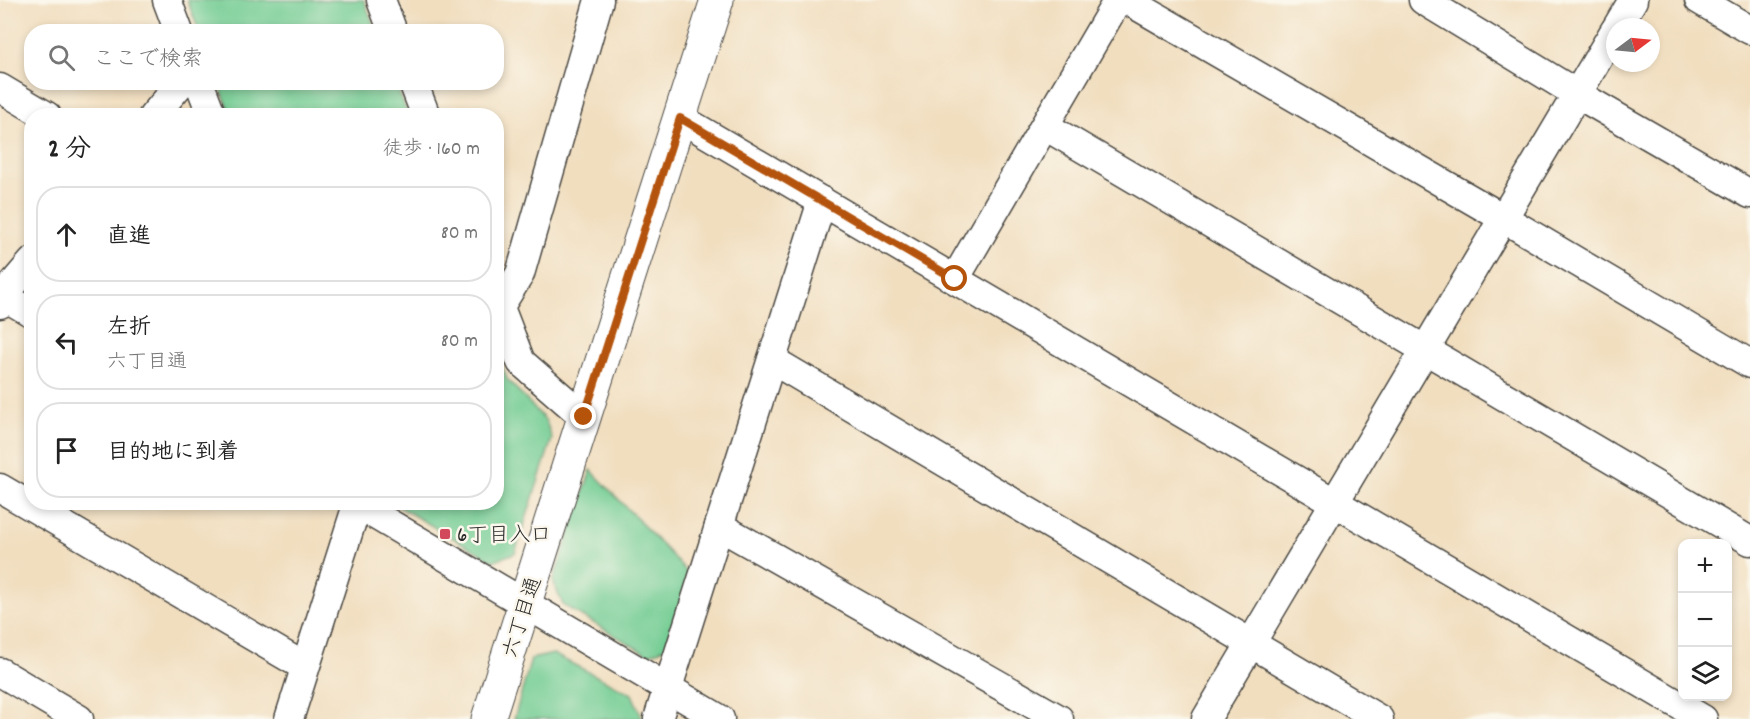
<!DOCTYPE html>
<html lang="ja">
<meta charset="utf-8">
<style>
:root{--surface:#fff;--page:#f6f6f6;--text:#222;--muted:#767676;--line:#e0e0e0}
body{margin:0;font-family:Dekko,"Klee One",sans-serif;background:var(--page);color:var(--text)}
.controls{position:absolute;right:18px;bottom:18px;display:grid;overflow:hidden;border-radius:12px;box-shadow:0 3px 9px #0003}
.controls button{width:54px;height:54px;display:grid;place-items:center;padding:0;border:0;border-bottom:2px solid var(--line);background:var(--surface);color:var(--text);font:30px sans-serif}
.compass{position:absolute;left:1606px;top:18px;width:54px;height:54px;border-radius:50%;background:var(--surface);box-shadow:0 3px 9px #0003;rotate:74deg}
.stop{position:absolute;width:18px;height:18px;margin:-14px;border:4px solid #b45309;border-radius:50%;background:#fff}
.stop.end{background:#b45309;border-color:#fff;box-shadow:0 2px 6px #0008}
.list{margin:0;padding:0;list-style:none}
h2{display:flex;justify-content:space-between;align-items:center;height:78px;margin:0;padding:0 24px;font-size:26px}
h2 small{font-size:20px;font-weight:400;color:var(--muted)}
.list li{display:grid;grid-template-columns:39px 1fr auto;gap:18px;align-items:center;box-sizing:border-box;height:96px;margin:0 12px 12px;padding:0 12px;border:2px solid var(--line);border-radius:24px}
.list b{display:block;font-size:22px;white-space:nowrap}
.list p{margin:0;font-size:20px;white-space:nowrap;color:var(--muted)}
.list em{font-size:20px;font-style:normal;color:var(--muted)}
.icon{flex:none;width:33px;height:33px;fill:none;stroke:currentColor;stroke-width:2;stroke-linecap:round;stroke-linejoin:round}
.map{position:relative;flex:none;width:1750px;height:719px;overflow:hidden}
.search{position:absolute;background:var(--surface);box-shadow:0 3px 9px #0003;left:24px;top:24px;width:480px;height:66px;display:flex;align-items:center;gap:15px;box-sizing:border-box;padding:0 21px;border-radius:24px;color:var(--muted);font-size:22px}
.panel{position:absolute;background:var(--surface);box-shadow:0 3px 9px #0003;left:24px;top:108px;width:480px;height:402px;border-radius:24px}
.map>svg:first-child{display:block}
.green{fill:#72cc93;stroke:#4e7c5f;stroke-width:1.5}
.lines{fill:none;stroke-linecap:round;stroke-linejoin:round}
.minor-casing{stroke:#494641;stroke-width:31}
.tertiary-casing{stroke:#494641;stroke-width:35}
.minor{stroke:#fff;stroke-width:28}
.tertiary{stroke:#fff;stroke-width:33}
.route{stroke:#b45309;stroke-width:8}
.poi-dot{fill:#d1495b;stroke:#fbf7ec;stroke-width:2}
.labels{text-anchor:middle;stroke-width:5;stroke-linejoin:round;paint-order:stroke}
.poi-label{font-size:21px;fill:#2b2b2b;stroke:#fbf7ec;text-anchor:start}
.street-label{font-size:21px;fill:#2b2b2b;stroke:#fbf7ec}
</style>
<div class="map">
<svg width="1750" height="719" viewBox="0 0 1750 719">
<rect width="100%" height="100%" fill="#fbf7ec"/>
<filter id="ink" filterUnits="userSpaceOnUse"><feTurbulence type="fractalNoise" baseFrequency=".0167" numOctaves="2"/><feDisplacementMap in="SourceGraphic" scale="12" xChannelSelector="R" yChannelSelector="G"/><feConvolveMatrix kernelMatrix="1 2 1 2 8 2 1 2 1" color-interpolation-filters="sRGB"/></filter>
<filter id="wash" filterUnits="userSpaceOnUse"><feTurbulence type="fractalNoise" baseFrequency=".008" numOctaves="4" result="noise"/><feDisplacementMap in="SourceGraphic" scale="24" xChannelSelector="R" yChannelSelector="G"/><feGaussianBlur stdDeviation="1.35" result="paint"/><feColorMatrix in="noise" values="0 0 0 0 0 0 0 0 0 0 0 0 0 0 0 0 0 1.4 0 .05"/><feComposite in="paint" operator="in"/></filter>
<g filter="url(#wash)">
<rect width="100%" height="100%" fill="#f1debf"/>
<g class="green">
<path d="M 187,0 L 364,0 L 376,31 L 199,31 Z"/>
<path d="M 219,83 L 395,83 L 408,115 L 231,115 Z"/>
<path d="M 497,352 L 507,379 L 546,421 L 552,439 L 515,553 L 493,561 L 392,503 L 496,502 Z"/>
<path d="M 591,470 L 691,576 L 667,647 L 648,655 L 563,605 L 553,581 Z"/>
<path d="M 553,654 L 632,694 L 641,715 L 640,719 L 514,719 L 531,659 Z"/>
</g>
</g>
<g filter="url(#ink)">
<g class="lines">
<defs>
<g id="minor">
<path d="M 167,0 L 179,32"/>
<path d="M 381,0 L 393,32"/>
<path d="M 1127,0 L 1503,218 L 1750,364"/>
<path d="M 1423,0 L 1577,94 L 1750,194"/>
<path d="M 1699,0 L 1750,30"/>
<path d="M 1617,27 L 1633,0"/>
<path d="M 199,82 L 212,116"/>
<path d="M 413,82 L 426,116"/>
<path d="M 0,88 L 47,116"/>
<path d="M 153,116 L 182,82"/>
<path d="M 680,118 L 1703,719"/>
<path d="M 1045,126 L 1750,541"/>
<path d="M 955,279 L 1118,0"/>
<path d="M 0,294 L 32,313"/>
<path d="M 496,297 L 521,362 L 584,417"/>
<path d="M 0,304 L 3,296 L 32,262"/>
<path d="M 500,306 L 520,274 L 599,0"/>
<path d="M 772,360 L 1379,719"/>
<path d="M 0,488 L 305,667"/>
<path d="M 353,502 L 720,719"/>
<path d="M 719,526 L 1059,719"/>
<path d="M 0,672 L 79,719"/>
<path d="M 289,719 L 357,505"/>
<path d="M 658,719 L 822,201"/>
<path d="M 1206,719 L 1615,30"/>
</g>
<path id="tertiary" d="M 488,719 L 717,0"/>
</defs>
<use href="#minor" class="minor-casing"/>
<use href="#tertiary" class="tertiary-casing"/>
<use href="#minor" class="minor"/>
<use href="#tertiary" class="tertiary"/>
</g>
</g>
<g class="lines" filter="url(#ink)">
<path class="route" d="M 584,417 L 680,118 L 955,279"/>
</g>
<rect class="poi-dot" x="439" y="528" width="12" height="12" rx="3"/>
<g class="labels">
<g class="poi-label">
<text x="457" y="541">6丁目入口</text>
</g>
<g class="street-label">
<text transform="translate(521 617) rotate(-72)" y="7">六丁目通</text>
</g>
</g>
</svg>
<div class="controls">
<button>+</button>
<button>−</button>
<button><svg class="icon" aria-label="layers" viewBox="0 0 24 24"><path d="M12 4l9 5-9 5-9-5zM3 14l9 5 9-5"/></svg></button>
</div>
<svg class="compass" viewBox="-18 -18 36 36"><path d="M0-13l5 13h-10z" fill="#e53935"/><path d="M0 13l5-13h-10z" fill="#767676"/></svg>
<div class="stop" style="left:955px;top:279px"></div>
<div class="stop end" style="left:584px;top:417px"></div>
<div class="search"><svg class="icon" aria-label="search" viewBox="0 0 24 24"><circle cx="10" cy="10" r="6"/><path d="M15 15l6 6"/></svg>ここで検索</div>
<section class="panel">
<h2>2 分<small>徒歩 · 160 m</small></h2>
<ul class="list">
<li><svg class="icon" aria-label="ahead" viewBox="0 0 24 24"><path d="M12 20V5M6 11l6-6 6 6"/></svg><div><b>直進</b></div><em>80 m</em></li>
<li><svg class="icon" aria-label="left" viewBox="0 0 24 24"><path d="M17 20v-9H6M10 6l-5 5 5 5"/></svg><div><b>左折</b><p>六丁目通</p></div><em>80 m</em></li>
<li><svg class="icon" aria-label="arrive" viewBox="0 0 24 24"><path d="M6 21V4h12l-3 4 3 4H6"/></svg><div><b>目的地に到着</b></div></li>
</ul>
</section>
</div>
